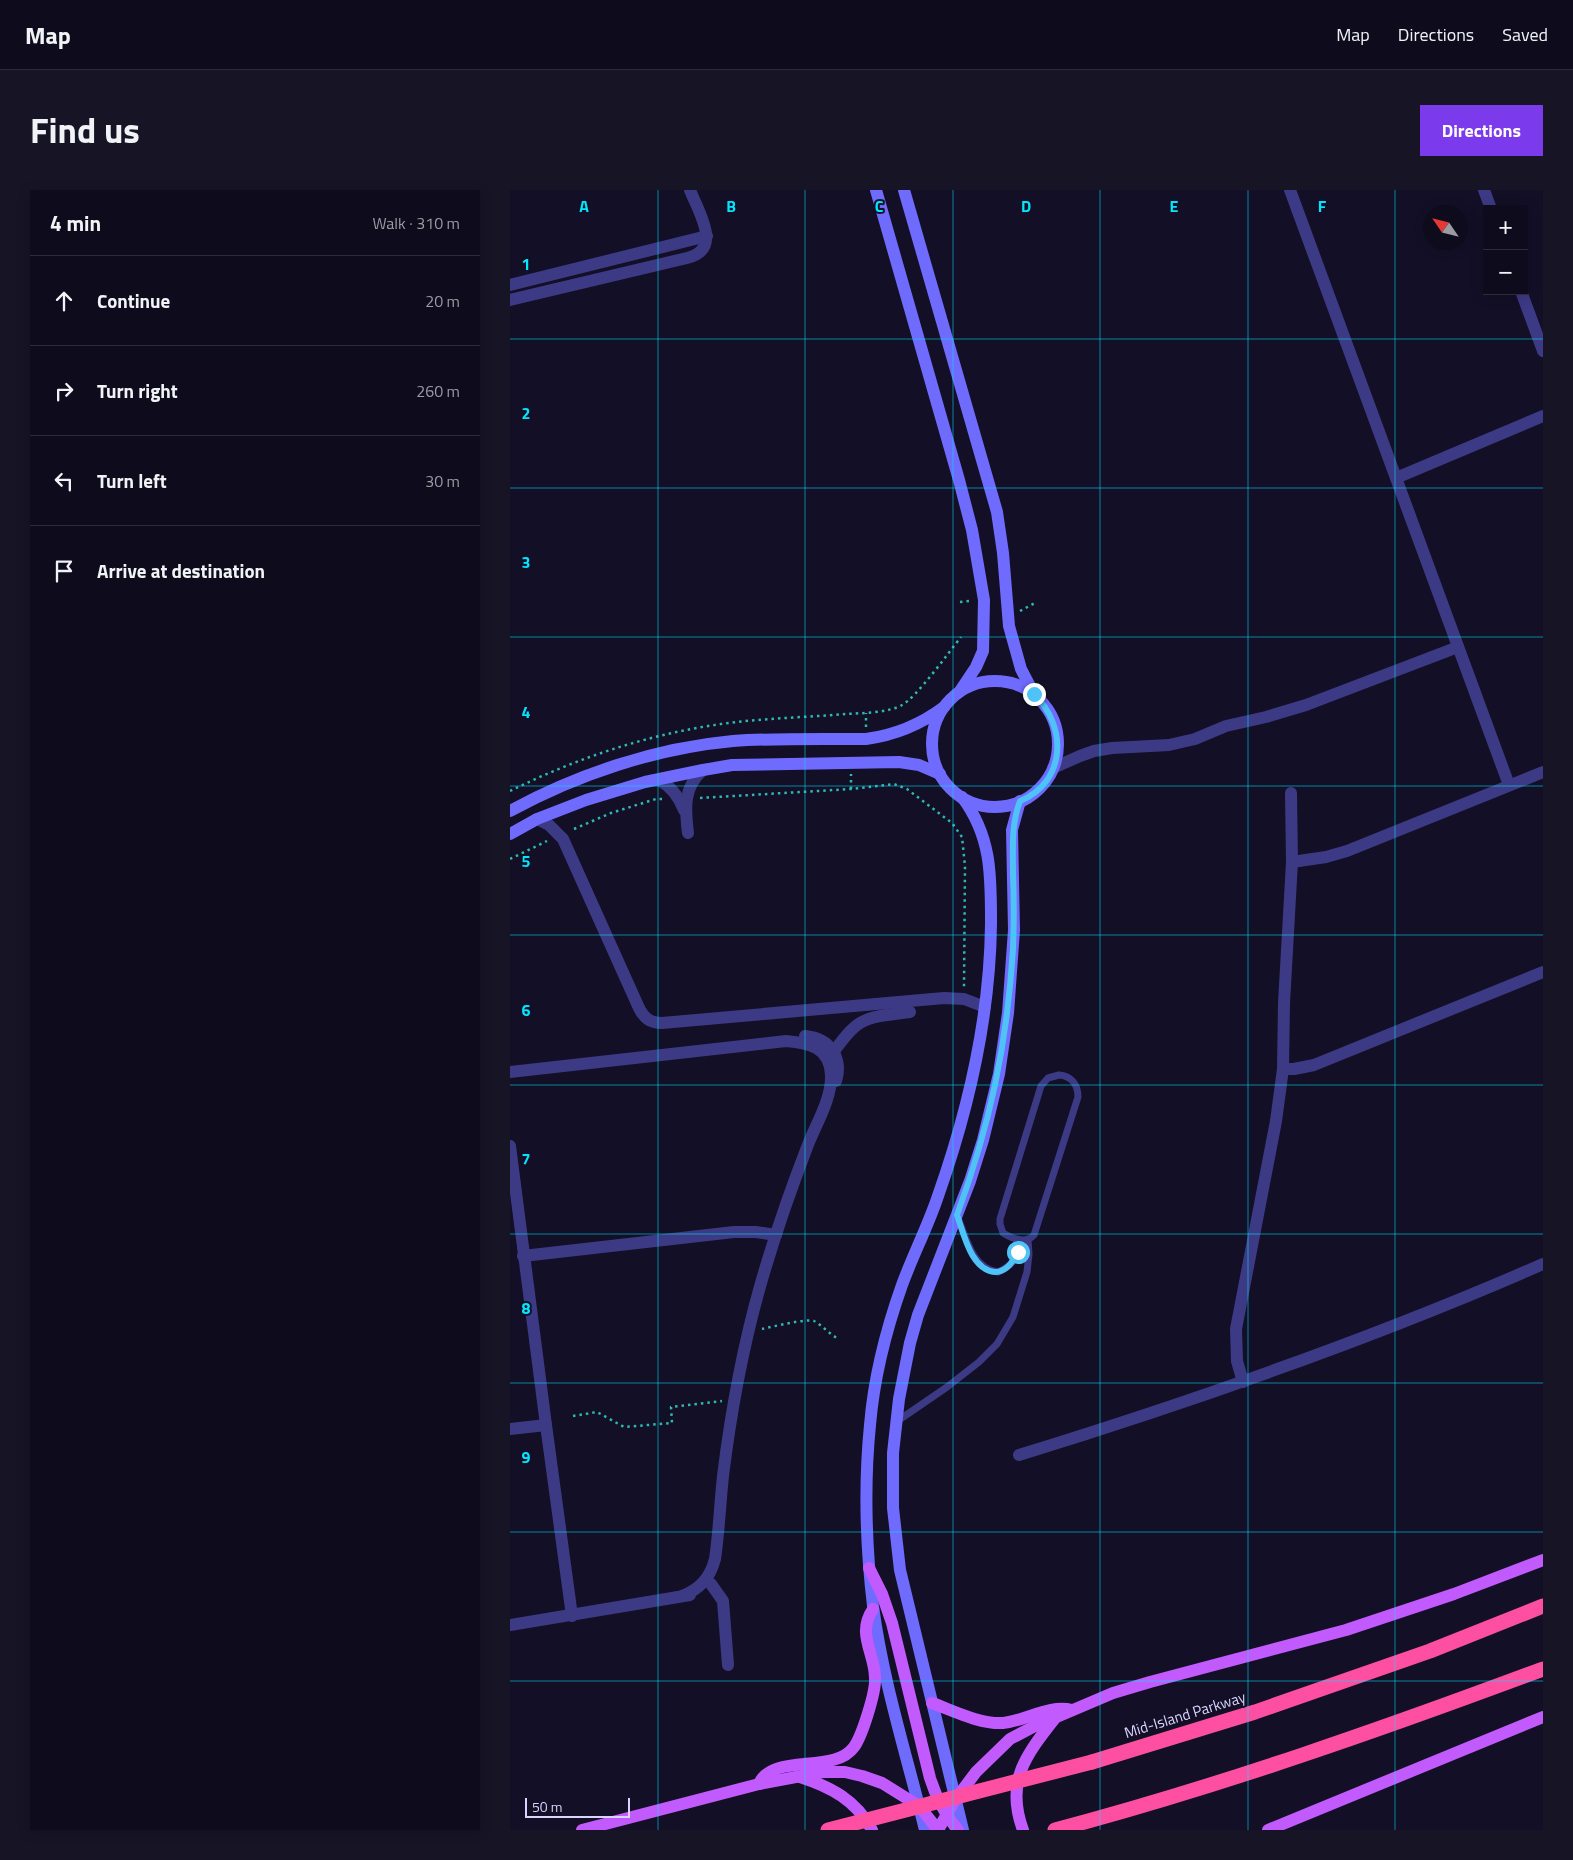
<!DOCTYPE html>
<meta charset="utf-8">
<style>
:root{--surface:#0e0b1c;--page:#171425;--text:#f1f3f6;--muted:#9b9ba3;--line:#2e2b3b;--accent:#7c3aed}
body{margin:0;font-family:"Titillium Web",sans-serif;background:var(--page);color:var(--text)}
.controls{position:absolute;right:15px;top:15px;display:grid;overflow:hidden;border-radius:0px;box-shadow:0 2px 12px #0003}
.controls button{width:45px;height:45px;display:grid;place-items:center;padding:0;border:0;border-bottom:1px solid var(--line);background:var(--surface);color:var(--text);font:25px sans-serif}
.compass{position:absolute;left:913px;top:15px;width:45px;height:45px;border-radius:50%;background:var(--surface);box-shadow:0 2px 12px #0003;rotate:305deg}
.scale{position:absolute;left:15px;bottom:12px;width:105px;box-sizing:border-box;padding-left:5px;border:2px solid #d9d4ff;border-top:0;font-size:14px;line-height:18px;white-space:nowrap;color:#d9d4ff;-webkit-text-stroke:4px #130f26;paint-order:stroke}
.stop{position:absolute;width:15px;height:15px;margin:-11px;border:4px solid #4fc3f7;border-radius:50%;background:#fff}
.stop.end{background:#4fc3f7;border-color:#fff;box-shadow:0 1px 5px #0008}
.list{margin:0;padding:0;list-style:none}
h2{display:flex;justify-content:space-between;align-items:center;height:65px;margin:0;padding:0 20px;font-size:21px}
h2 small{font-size:16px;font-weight:400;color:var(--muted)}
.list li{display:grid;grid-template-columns:32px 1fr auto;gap:15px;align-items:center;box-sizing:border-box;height:90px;padding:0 20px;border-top:1px solid var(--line)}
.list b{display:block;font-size:19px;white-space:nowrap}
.list em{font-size:16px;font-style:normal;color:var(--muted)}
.icon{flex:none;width:28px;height:28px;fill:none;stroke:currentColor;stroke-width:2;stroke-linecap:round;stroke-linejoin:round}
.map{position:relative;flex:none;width:1033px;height:1640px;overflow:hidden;border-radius:0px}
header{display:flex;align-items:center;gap:30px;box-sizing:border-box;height:70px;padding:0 25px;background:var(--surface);border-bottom:1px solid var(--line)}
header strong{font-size:24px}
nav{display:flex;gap:28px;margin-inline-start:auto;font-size:18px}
.intro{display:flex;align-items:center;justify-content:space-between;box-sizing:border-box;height:120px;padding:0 30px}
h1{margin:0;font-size:35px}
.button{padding:12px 22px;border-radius:0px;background:var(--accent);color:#fff;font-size:18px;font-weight:700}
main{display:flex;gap:30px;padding:0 30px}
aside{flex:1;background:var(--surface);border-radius:0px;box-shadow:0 2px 12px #0003}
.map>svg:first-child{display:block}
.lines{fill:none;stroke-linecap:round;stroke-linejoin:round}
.path{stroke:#2fb8b0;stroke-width:2.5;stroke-dasharray:2.5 4;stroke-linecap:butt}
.lane{stroke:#3d3a85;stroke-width:7}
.street{stroke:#3d3a85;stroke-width:12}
.secondary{stroke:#6f6bff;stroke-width:12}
.primary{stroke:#c25bff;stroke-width:12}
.highway{stroke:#ff4fa3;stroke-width:15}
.highway-bridge{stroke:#ff4fa3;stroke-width:15}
.route{stroke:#4fc3f7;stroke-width:6}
.grid{fill:none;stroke:#00e5ff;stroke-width:1;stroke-opacity:0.55}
.labels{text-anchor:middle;stroke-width:4;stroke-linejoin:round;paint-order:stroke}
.street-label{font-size:15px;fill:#d9d4ff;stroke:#130f26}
.grid-label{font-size:16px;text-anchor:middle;font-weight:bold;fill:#00e5ff;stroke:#130f26;stroke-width:4;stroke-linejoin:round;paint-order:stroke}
</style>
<header>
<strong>Map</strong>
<nav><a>Map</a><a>Directions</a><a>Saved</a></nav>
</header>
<div class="intro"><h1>Find us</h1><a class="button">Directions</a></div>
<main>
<aside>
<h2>4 min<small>Walk · 310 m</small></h2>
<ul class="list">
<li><svg class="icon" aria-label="ahead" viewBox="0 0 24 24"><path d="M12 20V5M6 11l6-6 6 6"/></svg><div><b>Continue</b></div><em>20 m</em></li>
<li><svg class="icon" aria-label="right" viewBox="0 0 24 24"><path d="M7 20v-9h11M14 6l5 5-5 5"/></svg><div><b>Turn right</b></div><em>260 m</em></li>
<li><svg class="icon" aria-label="left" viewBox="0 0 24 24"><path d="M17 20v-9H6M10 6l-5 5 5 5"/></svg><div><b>Turn left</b></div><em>30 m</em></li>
<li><svg class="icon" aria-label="arrive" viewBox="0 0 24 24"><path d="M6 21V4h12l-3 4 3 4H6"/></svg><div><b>Arrive at destination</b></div></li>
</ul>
</aside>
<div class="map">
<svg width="1033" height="1640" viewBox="0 0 1033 1640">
<rect width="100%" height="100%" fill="#130f26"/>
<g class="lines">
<g class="path">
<path d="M 450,412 L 460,411"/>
<path d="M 510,421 L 525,413"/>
<path d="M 356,537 L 356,523"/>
<path d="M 341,599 L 341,584"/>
<path d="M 0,601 C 71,566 148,541 227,532 C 263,528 300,527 336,524 C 352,523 378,523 392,515 C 406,508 439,462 451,447"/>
<path d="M 190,608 L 341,599 L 384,594 L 397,599 L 442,633 L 452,647 L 455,676 L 454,797"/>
<path d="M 64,639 L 101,623 L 146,609 L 152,609"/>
<path d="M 0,669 L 37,651"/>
<path d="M 252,1139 C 261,1137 298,1128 304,1131 C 312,1135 318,1143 327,1148"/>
<path d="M 63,1226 L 87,1222 L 114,1237 L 162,1233 L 161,1217 L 212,1211"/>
</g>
<g class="lane">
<path d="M 549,885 C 561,886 568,894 568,907 L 524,1045 C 516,1054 503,1049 493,1043 L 490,1034 L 490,1029 L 531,896 L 538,888 Z"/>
<path d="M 447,1025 C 456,1047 462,1079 488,1082 C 502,1076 510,1065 510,1050"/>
<path d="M 386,1232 L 437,1197 L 469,1172 L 487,1154 L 503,1127 L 517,1082 L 519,1064 L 518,1050"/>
</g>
<g class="street">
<path d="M 780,0 L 999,595"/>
<path d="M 974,0 L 981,19"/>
<path d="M 0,95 L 197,46"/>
<path d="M 1011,101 L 1033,161"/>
<path d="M 0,110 L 177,68 C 213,59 189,23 180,0"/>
<path d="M 886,288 L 1033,226"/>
<path d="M 543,578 L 570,566 L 584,561 L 602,558 L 659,555 L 685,549 L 716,536 L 756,527 L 796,515 L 948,457"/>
<path d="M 149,590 C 162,597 169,607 174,620"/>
<path d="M 27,629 L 39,635 L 53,649 L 129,818 C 134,828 140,833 152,833 L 434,808 L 454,809 L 475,817"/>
<path d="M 178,643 C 175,619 173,597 193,580"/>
<path d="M 782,672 L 816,667 L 837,661 L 1033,582"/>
<path d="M 295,846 C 320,848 333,868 326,891"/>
<path d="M 319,868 C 349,827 350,828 400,822"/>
<path d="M 773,879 L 784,879 L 804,875 L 1033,782"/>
<path d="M 0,882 L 276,851 C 299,853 320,857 321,885 C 322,910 304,937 296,960 C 279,1004 264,1048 251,1093 C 233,1156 221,1221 213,1286 C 210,1314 209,1342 205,1369 C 200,1388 190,1399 172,1406"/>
<path d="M 0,956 L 36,1235 L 62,1426"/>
<path d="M 13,1066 L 224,1042 L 246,1042 L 266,1045"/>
<path d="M 733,1192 L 727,1171 L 726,1139 L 766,931 L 773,879 L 774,813 L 782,672 L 781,603"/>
<path d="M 0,1239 L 36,1235"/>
<path d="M 509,1265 C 687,1210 862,1149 1033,1074"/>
<path d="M 201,1394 L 213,1411 L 218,1475"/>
<path d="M 0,1435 L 180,1405"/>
</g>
<g class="secondary">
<path d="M 366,0 L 449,290 L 462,340 L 474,410 L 473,461 L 466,477 L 450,501"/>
<path d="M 394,0 L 487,322 L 493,363 L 499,436 L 511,479 L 524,504"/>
<circle cx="485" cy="554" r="63"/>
<path d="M 0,621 C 68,584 146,558 223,551 C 267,548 312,549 356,549 C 386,545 410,535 434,517"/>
<path d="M 0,644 L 27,629 L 76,610 L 135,592 L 193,580 L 222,575 L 389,572 L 409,575 L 430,584"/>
<path d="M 415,1640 C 397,1566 373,1492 363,1416 C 356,1357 354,1295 360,1235 C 364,1187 376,1140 392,1095 C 403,1065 418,1036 428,1006 C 459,918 480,827 481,734 C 481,686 482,647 452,607"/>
<path d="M 453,1640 L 390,1380 L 383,1318 L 383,1263 L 389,1209 L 400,1153 L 408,1125 L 460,991 L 473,950 L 489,884 L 498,823 L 504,740 L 502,640 L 510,611"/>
</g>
<g class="primary">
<path d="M 359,1378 L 372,1404 L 382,1433 L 420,1588 C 426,1607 435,1625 448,1640"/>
<path d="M 422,1513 C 444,1521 469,1534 493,1533 C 516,1531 539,1514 562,1520"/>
<path d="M 290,1587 C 321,1597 346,1610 362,1640"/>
<path d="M 249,1594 C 263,1562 324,1585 344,1557 C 352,1546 366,1502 365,1488 C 365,1463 346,1444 363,1419"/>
<path d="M 72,1640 L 249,1594 L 313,1582 L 335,1582 L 352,1586 L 372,1593 L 409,1616 L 428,1640"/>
<path d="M 428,1640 L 445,1610 L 466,1582 L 500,1549 L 523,1537 L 603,1503 L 640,1492 L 836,1440 L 944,1404 L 1033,1370"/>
<path d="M 513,1640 C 495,1591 516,1565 545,1528"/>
<path d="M 758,1640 L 1033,1527"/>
</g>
<g class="highway">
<path d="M 582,1572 L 745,1522 L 920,1461 L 1033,1416"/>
<path d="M 545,1640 C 711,1596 872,1539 1033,1479"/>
</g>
<path class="highway-bridge" d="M 318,1640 L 582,1572"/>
</g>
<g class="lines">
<path class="route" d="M 508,1062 C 504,1071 496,1082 485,1082 C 461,1080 454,1044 447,1025 C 480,935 497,855 503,759 C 504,733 504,708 503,683 C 503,658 501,635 510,611 C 556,592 558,537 524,504"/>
</g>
<path class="grid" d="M 148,0 L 148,1640M 295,0 L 295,1640M 443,0 L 443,1640M 590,0 L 590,1640M 738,0 L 738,1640M 885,0 L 885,1640M 0,149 L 1033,149M 0,298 L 1033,298M 0,447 L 1033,447M 0,596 L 1033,596M 0,745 L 1033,745M 0,895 L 1033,895M 0,1044 L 1033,1044M 0,1193 L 1033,1193M 0,1342 L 1033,1342M 0,1491 L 1033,1491"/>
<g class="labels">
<g class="street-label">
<text transform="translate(675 1525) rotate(-17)" y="5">Mid-Island Parkway</text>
</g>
</g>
<g class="grid-label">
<text x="74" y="22">A</text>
<text x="221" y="22">B</text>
<text x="369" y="22">C</text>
<text x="516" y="22">D</text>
<text x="664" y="22">E</text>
<text x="812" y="22">F</text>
<text x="16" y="80">1</text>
<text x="16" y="229">2</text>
<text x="16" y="378">3</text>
<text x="16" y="528">4</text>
<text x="16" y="677">5</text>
<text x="16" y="826">6</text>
<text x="16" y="975">7</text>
<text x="16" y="1124">8</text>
<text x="16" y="1273">9</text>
</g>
</svg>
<div class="controls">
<button>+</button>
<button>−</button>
</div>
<svg class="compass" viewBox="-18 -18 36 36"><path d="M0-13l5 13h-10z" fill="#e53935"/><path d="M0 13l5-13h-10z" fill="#9b9ba3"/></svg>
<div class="scale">50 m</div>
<div class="stop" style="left:508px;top:1062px"></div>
<div class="stop end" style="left:524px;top:504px"></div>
</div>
</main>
